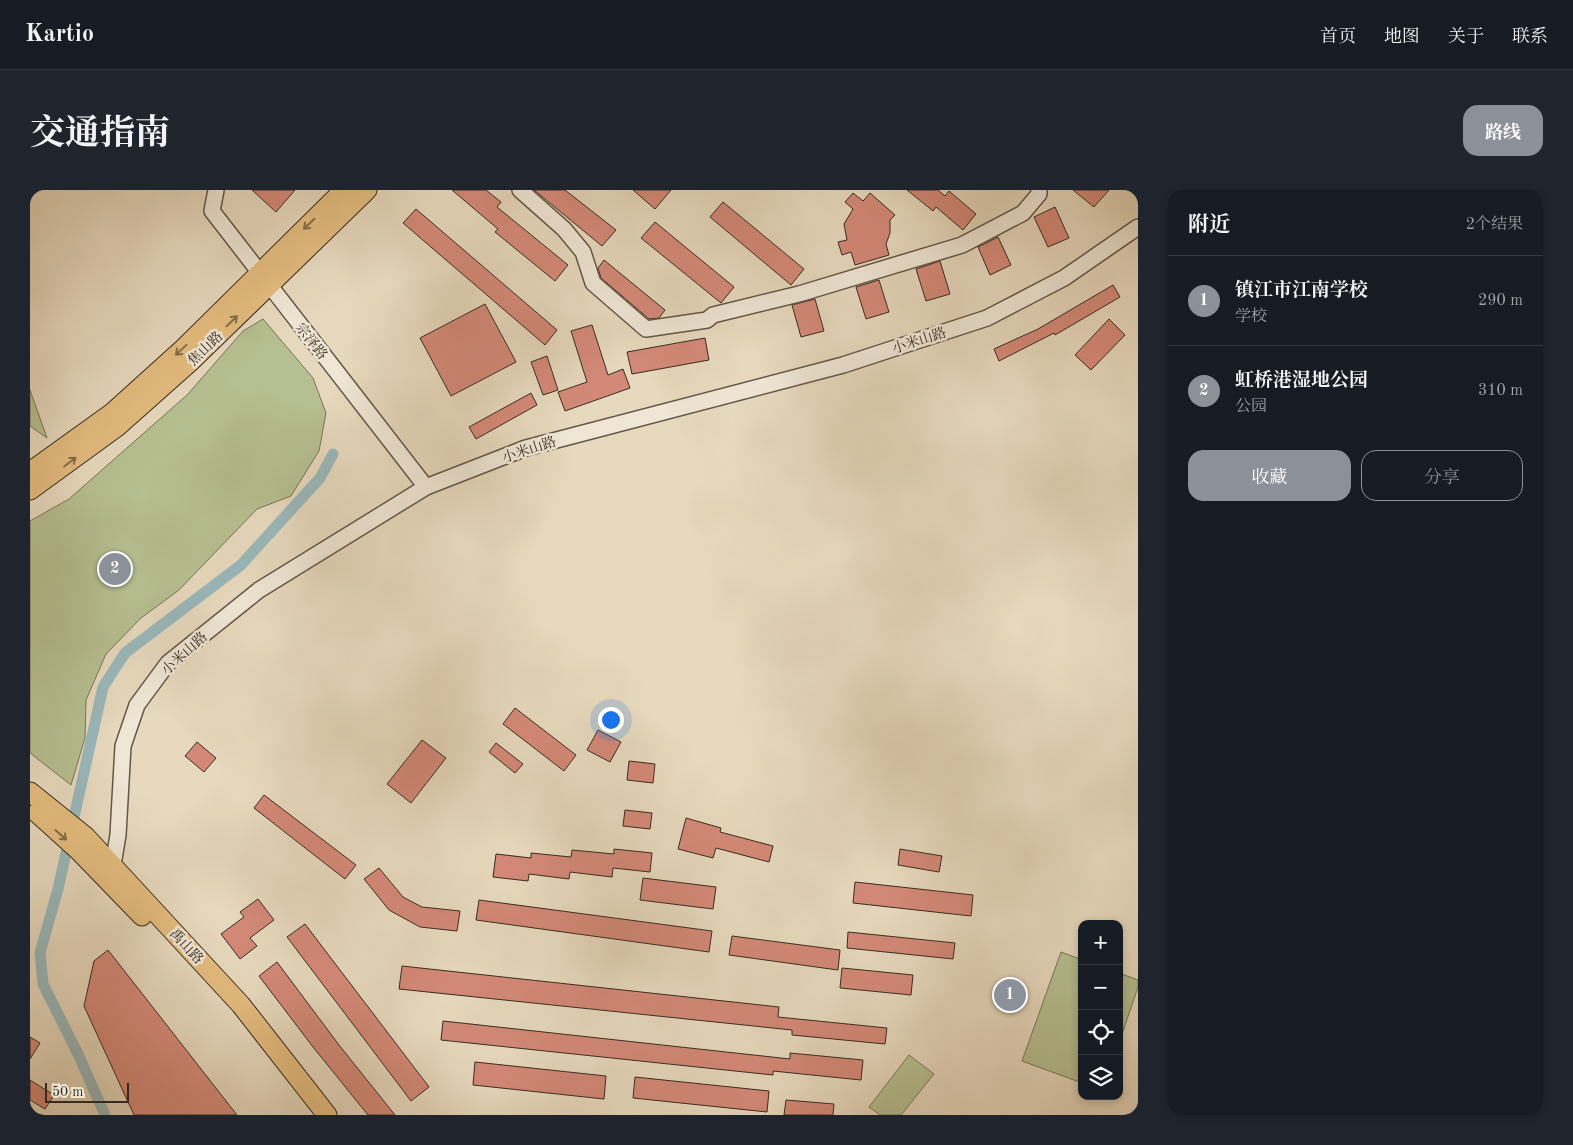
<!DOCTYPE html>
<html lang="zh">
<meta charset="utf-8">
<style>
:root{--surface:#171b24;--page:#20242c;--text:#f1f3f6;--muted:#9ea1a6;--line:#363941;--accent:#8c9099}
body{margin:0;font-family:"Old Standard TT","Noto Serif SC",serif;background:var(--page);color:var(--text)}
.controls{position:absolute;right:15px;bottom:15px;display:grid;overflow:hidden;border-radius:10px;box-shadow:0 2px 8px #0003}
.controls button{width:45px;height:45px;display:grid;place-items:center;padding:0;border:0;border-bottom:1px solid var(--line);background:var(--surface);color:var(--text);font:25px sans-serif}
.scale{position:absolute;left:15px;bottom:12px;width:84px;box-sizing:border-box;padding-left:5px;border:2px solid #382c20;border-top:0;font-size:14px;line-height:18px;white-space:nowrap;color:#382c20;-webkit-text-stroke:4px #efe6d5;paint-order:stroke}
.you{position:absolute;left:580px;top:529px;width:18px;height:18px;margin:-12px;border:4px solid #fff;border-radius:50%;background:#1a73e8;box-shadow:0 0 0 8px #1a73e833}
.badge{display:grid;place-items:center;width:32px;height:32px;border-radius:50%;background:var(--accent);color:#fff;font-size:16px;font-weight:700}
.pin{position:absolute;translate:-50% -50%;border:2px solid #fff;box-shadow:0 1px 5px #0006}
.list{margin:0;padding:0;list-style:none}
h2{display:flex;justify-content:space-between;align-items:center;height:65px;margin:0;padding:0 20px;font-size:21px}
h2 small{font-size:16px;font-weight:400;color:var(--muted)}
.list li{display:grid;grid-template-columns:32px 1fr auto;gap:15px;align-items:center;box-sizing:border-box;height:90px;padding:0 20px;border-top:1px solid var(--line)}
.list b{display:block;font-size:19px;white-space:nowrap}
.list p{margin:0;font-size:16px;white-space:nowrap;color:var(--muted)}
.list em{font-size:16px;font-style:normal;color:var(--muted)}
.actions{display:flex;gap:10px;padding:15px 20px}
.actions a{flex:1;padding:11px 0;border:1px solid var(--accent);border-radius:15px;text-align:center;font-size:18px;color:var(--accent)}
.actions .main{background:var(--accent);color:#fff}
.icon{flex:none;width:28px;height:28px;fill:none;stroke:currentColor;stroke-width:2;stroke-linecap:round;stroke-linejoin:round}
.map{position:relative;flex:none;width:1108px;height:925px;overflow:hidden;border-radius:15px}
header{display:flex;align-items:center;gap:30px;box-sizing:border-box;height:70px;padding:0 25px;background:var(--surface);border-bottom:1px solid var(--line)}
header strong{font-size:24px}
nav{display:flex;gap:28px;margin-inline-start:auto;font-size:18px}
.intro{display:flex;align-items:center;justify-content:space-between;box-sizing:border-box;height:120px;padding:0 30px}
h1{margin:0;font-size:35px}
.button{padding:12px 22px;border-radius:15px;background:var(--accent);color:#fff;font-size:18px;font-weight:700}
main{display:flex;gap:30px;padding:0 30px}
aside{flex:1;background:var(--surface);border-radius:15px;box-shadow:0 2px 8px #0003}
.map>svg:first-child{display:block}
.green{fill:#b6bf91;stroke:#777658}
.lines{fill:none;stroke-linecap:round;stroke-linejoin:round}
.canal{stroke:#9ab8bb;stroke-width:11}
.building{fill:#d48978;stroke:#382c20}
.minor-casing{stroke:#645748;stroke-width:18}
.major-casing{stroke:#382c20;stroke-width:21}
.minor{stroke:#efe6d5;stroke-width:15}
.major{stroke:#e4bc7f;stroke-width:19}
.oneway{stroke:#856d4b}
.labels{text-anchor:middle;stroke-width:5;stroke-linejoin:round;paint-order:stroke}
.street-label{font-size:14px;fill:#382c20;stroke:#efe6d5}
</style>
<header>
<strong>Kartio</strong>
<nav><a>首页</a><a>地图</a><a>关于</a><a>联系</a></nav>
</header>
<div class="intro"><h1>交通指南</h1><a class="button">路线</a></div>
<main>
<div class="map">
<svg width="1108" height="925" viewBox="0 0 1108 925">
<rect width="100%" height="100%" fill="#e7d9be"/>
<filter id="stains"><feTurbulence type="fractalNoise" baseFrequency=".004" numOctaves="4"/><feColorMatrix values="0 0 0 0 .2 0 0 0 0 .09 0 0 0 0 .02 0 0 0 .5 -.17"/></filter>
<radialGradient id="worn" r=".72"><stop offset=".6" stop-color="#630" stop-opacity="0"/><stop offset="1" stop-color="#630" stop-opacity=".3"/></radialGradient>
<g class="green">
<path d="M 233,129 L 283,188 L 296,223 L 289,261 L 261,306 L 227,319 L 149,400 L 111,428 L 76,464 L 56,510 L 55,548 L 41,595 L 0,563 L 0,331 L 39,309 L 157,205 L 213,141 Z"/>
<path d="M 0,200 L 17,248 L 0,236 Z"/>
<path d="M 1031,762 L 1052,770 L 1052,893 L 992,871 Z"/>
<path d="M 1089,783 L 1108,790 L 1108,797 L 1089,853 Z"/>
<path d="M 879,865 L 904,884 L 871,925 L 850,925 L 839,917 Z"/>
</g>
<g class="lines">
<path class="canal" d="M 75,925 L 48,864 L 13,794 L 10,763 L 28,699 L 73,497 L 95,463 L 211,375 L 290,288 L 303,264"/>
</g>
<g class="building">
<path d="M 222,0 L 265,0 L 246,22 Z"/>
<path d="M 422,0 L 456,0 L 471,12 L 467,17 L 538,75 L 525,91 L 465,42 L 468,39 Z"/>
<path d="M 504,0 L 535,0 L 586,40 L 572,56 Z"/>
<path d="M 603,0 L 641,0 L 625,19 Z"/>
<path d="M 877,0 L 908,0 L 915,6 L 919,1 L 946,24 L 933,40 L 906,17 L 903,21 Z"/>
<path d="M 1043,0 L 1079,0 L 1064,17 Z"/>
<path d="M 823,3 L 833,11 L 840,3 L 865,25 L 860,30 L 860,43 L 856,54 L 859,65 L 825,75 L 821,62 L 812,65 L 808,52 L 817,50 L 814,34 L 823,19 L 815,12 Z"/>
<path d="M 693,12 L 774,79 L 761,95 L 680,27 Z"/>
<path d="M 1025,17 L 1039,48 L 1018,57 L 1004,27 Z"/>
<path d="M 386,19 L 527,140 L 515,155 L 373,33 Z"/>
<path d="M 625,32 L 704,97 L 691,113 L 611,48 Z"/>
<path d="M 968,47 L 981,75 L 960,85 L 948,57 Z"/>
<path d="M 574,70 L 635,120 L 629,128 L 619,129 L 571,88 L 568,78 Z"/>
<path d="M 910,71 L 920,104 L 896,111 L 886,79 Z"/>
<path d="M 849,90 L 859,122 L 836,129 L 826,97 Z"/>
<path d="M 1083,95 L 1090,107 L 1025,145 L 1024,143 L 969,171 L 964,159 L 1008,139 Z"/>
<path d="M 785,109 L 794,141 L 771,147 L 762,115 Z"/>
<path d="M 455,114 L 486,172 L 421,206 L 390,148 Z"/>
<path d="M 1079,129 L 1095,145 L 1061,180 L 1045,165 Z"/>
<path d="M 562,135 L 578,185 L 593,179 L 600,198 L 535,221 L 528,202 L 557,192 L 541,141 Z"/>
<path d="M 675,148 L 679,170 L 602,184 L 597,162 Z"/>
<path d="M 517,166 L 528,200 L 513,205 L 501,172 Z"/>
<path d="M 501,203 L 507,215 L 446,249 L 439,237 Z"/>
<path d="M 485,518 L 546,565 L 534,581 L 473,534 Z"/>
<path d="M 568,540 L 591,552 L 580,572 L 557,560 Z"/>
<path d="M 392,550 L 416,568 L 381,613 L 357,594 Z"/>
<path d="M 167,552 L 186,568 L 174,582 L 155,566 Z"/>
<path d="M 466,553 L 493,574 L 485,583 L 459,562 Z"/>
<path d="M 599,571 L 625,574 L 623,593 L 597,590 Z"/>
<path d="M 234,605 L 326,675 L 315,689 L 224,618 Z"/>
<path d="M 595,620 L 622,623 L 620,639 L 593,636 Z"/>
<path d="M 656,628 L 691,638 L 690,642 L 743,656 L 739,672 L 686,658 L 683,668 L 648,659 Z"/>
<path d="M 584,659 L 622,663 L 620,682 L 583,678 L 582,687 L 540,682 L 539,689 L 499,684 L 498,691 L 463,687 L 466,664 L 501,668 L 501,663 L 541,667 L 542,660 L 584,664 Z"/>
<path d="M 870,659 L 912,666 L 909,682 L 868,675 Z"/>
<path d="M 349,678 L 373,707 L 392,717 L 430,721 L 427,741 L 390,737 L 359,720 L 334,689 Z"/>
<path d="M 613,688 L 686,697 L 683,719 L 610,710 Z"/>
<path d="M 825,692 L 943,705 L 941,726 L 823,713 Z"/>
<path d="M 228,709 L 244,730 L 220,748 L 227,756 L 210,769 L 191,744 L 214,727 L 210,722 Z"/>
<path d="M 449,710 L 682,741 L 679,762 L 446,730 Z"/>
<path d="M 275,734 L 399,897 L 381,911 L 257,747 Z"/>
<path d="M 818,742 L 925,753 L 923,769 L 817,758 Z"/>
<path d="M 702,746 L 810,760 L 808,780 L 699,765 Z"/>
<path d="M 78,760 L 207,925 L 104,925 L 54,816 L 64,771 Z"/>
<path d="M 247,772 L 309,855 L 365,925 L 338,925 L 283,857 L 229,786 Z"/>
<path d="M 372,776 L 749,817 L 748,827 L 857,838 L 855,854 L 762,845 L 762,840 L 369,799 Z"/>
<path d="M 812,778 L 883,785 L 881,805 L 810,798 Z"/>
<path d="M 413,831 L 760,869 L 760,863 L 833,870 L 831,890 L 743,881 L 743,885 L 411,850 Z"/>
<path d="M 0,847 L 10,853 L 0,869 Z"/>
<path d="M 445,872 L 576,886 L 574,909 L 443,895 Z"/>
<path d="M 605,887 L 739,901 L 737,922 L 603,908 Z"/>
<path d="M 0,890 L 24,905 L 15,919 L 0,910 Z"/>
<path d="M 756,910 L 804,914 L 803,925 L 754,925 Z"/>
</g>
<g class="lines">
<defs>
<g id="minor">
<path d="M 186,0 L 182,21 L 396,297"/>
<path d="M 490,0 L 534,39 L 553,62 L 563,93 L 616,139 L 677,130 L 683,125 L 769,104 L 932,55 L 993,23 L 1009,4 L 1009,0"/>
<path d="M 78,683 L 83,675 L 88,645 L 93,556 L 107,515 L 138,473 L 229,400 L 396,297 L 496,258 L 813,175 L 957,128 L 1034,88 L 1108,37"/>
</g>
<g id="major">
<path d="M 0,282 L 82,223 L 154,158 L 314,0"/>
<path d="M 0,300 L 88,236 L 160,172 L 337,0"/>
<path d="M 0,602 L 56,647 L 211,815 L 297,925"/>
<path d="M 7,623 L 48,660 L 112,726"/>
</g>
</defs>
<use href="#minor" class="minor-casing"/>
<use href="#major" class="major-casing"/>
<use href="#minor" class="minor"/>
<use href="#major" class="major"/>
</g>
<defs><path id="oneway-shaft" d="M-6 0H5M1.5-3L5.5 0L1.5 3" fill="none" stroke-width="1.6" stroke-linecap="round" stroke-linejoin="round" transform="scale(1.25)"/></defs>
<g class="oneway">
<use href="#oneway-shaft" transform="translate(279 34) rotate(136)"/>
<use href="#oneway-shaft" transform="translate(202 131) rotate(-44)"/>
<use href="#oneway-shaft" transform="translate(151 160) rotate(137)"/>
<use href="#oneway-shaft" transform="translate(40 272) rotate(-37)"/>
<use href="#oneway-shaft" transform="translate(31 645) rotate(42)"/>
</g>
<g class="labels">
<g class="street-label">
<text transform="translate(889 150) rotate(-18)" y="5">小米山路</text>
<text transform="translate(282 151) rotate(52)" y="5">宗泽路</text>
<text transform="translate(175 158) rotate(-44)" y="5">焦山路</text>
<text transform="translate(499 259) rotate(-18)" y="5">小米山路</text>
<text transform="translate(154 463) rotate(-42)" y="5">小米山路</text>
<text transform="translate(157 756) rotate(47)" y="5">禹山路</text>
</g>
</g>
<rect width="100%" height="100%" filter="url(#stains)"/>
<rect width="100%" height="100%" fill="url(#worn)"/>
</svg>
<div class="controls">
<button>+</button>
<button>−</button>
<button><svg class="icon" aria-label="locate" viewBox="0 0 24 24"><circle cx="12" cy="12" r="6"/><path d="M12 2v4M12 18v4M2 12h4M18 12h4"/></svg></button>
<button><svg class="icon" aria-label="layers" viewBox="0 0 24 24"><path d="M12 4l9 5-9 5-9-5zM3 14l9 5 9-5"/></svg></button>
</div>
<div class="scale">50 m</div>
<div class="you"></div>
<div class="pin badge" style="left:980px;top:805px">1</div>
<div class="pin badge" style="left:85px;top:379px">2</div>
</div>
<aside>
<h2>附近<small>2个结果</small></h2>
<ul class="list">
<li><span class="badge">1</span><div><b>镇江市江南学校</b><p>学校</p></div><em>290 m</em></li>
<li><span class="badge">2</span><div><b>虹桥港湿地公园</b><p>公园</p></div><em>310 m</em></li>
</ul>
<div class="actions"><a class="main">收藏</a><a>分享</a></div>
</aside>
</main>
